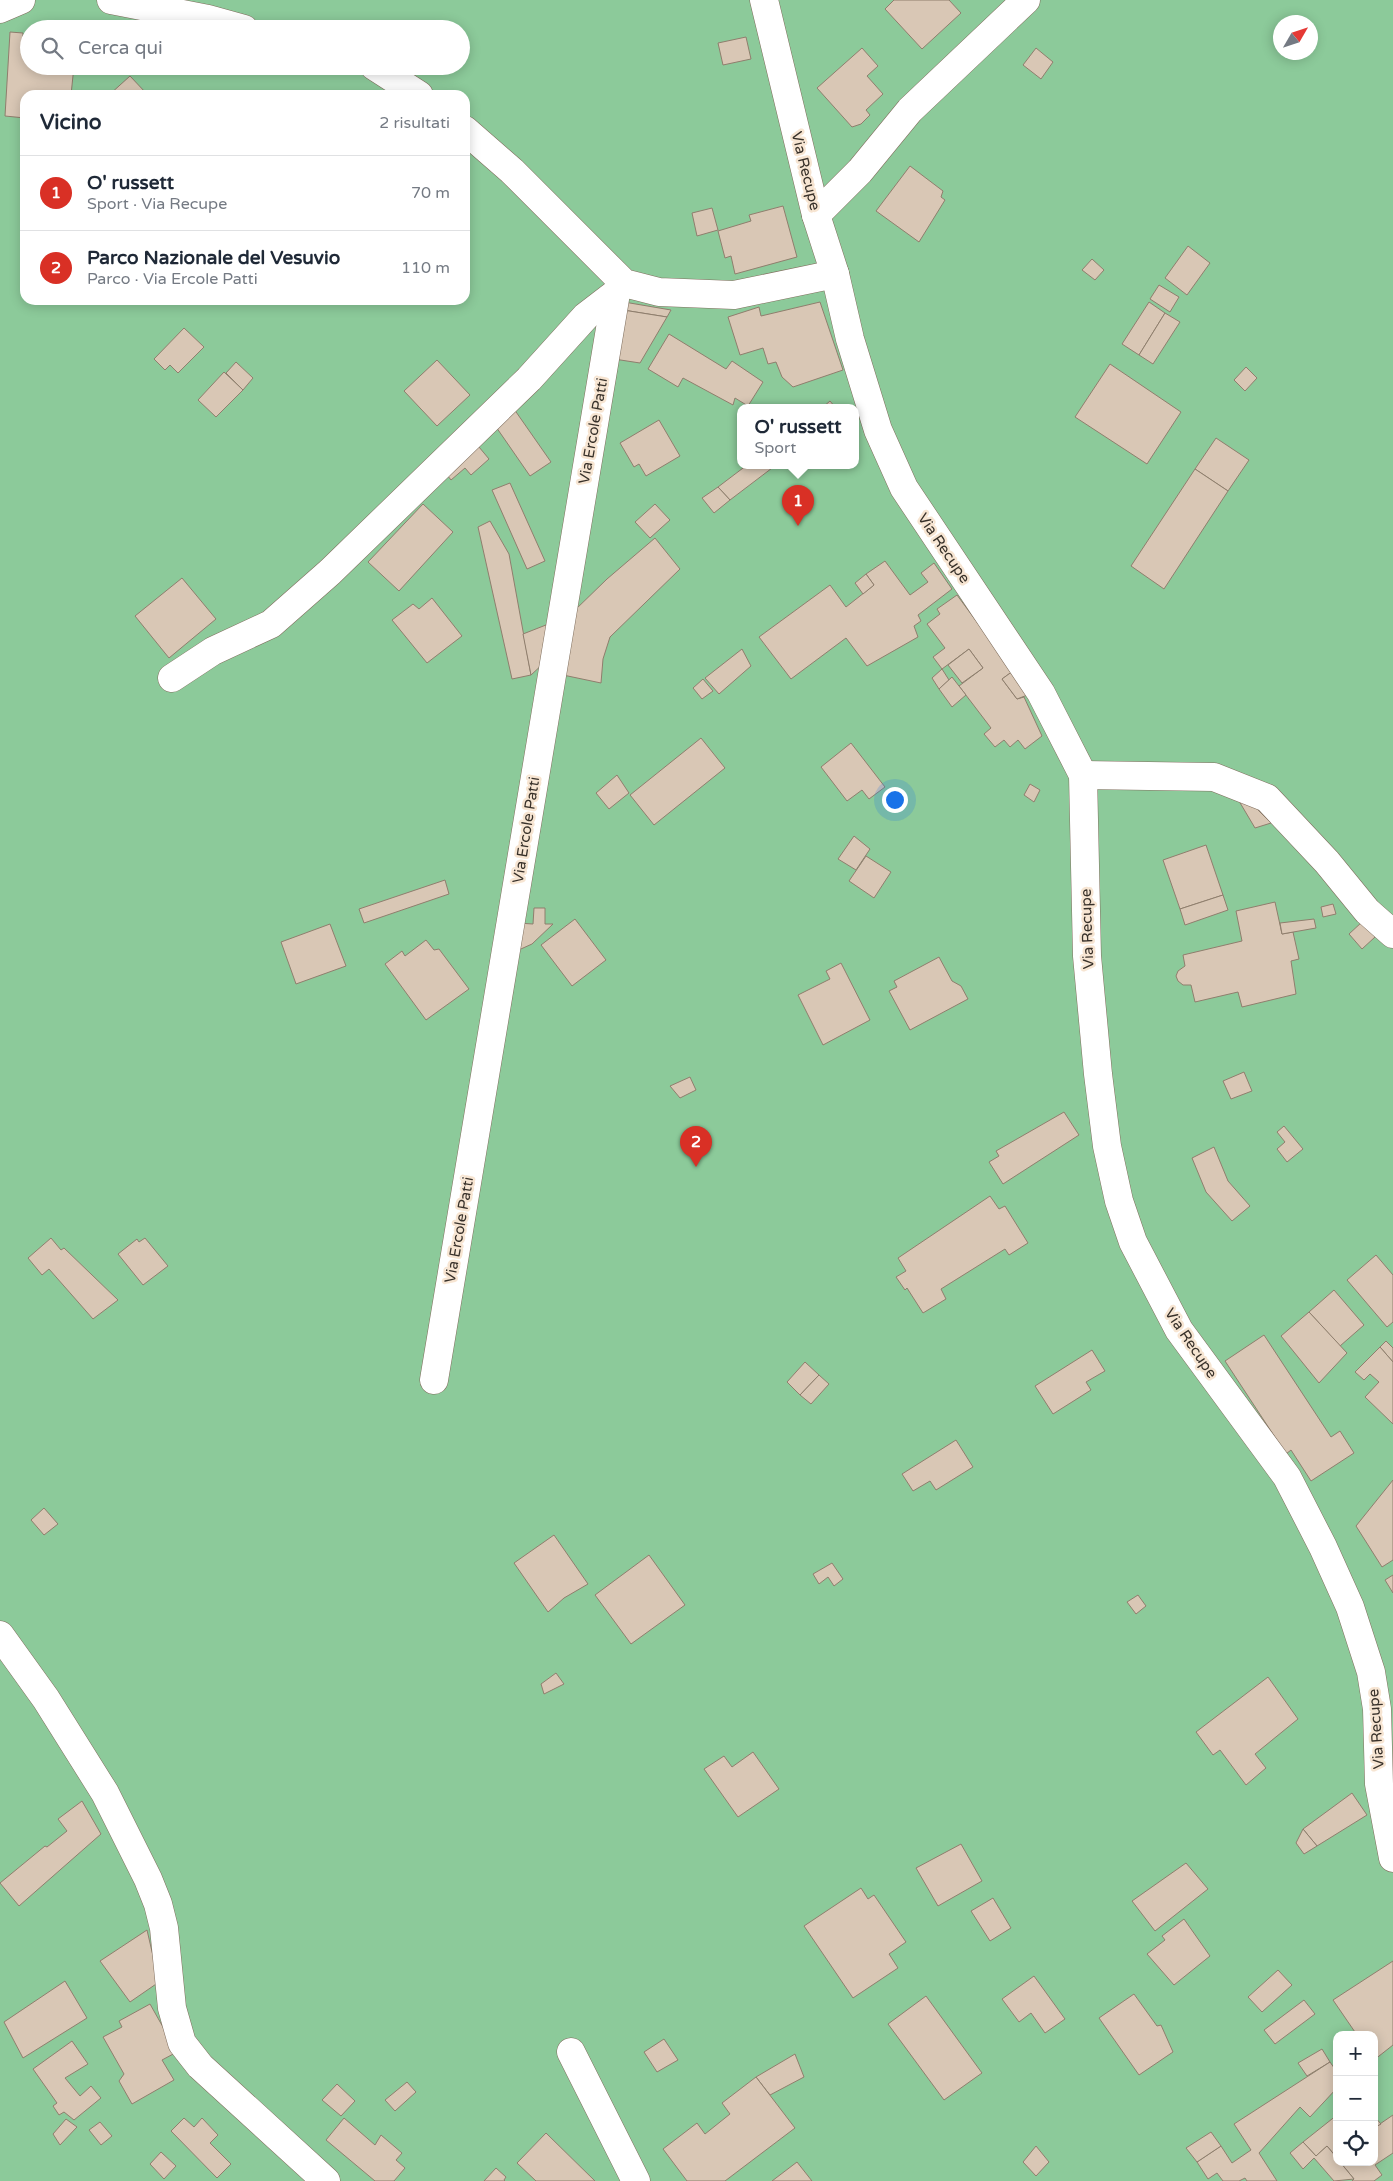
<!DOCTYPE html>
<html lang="it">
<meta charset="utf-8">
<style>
:root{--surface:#fff;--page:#f6f6f7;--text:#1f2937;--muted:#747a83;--line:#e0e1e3;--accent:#d93025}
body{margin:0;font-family:"Varela Round",sans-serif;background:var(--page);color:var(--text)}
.controls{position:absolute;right:15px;bottom:15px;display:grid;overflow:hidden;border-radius:10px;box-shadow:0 2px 12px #0003}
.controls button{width:45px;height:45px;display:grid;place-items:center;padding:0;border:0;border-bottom:1px solid var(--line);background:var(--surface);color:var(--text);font:25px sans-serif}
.compass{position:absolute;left:1273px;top:15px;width:45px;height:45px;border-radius:50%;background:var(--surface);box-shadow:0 2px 12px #0003;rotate:51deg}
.you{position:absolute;left:894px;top:799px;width:18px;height:18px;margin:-12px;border:4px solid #fff;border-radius:50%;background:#1a73e8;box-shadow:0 0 0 8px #1a73e833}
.badge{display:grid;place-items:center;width:32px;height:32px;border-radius:50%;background:var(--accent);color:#fff;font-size:16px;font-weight:700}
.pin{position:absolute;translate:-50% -41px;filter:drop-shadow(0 1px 2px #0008)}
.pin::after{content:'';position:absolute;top:26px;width:18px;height:15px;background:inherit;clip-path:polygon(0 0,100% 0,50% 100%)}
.popup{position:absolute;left:737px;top:404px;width:122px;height:65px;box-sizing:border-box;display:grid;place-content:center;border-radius:10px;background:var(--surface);filter:drop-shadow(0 1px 4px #0005);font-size:16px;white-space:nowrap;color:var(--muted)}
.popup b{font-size:19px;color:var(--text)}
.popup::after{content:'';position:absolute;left:50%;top:100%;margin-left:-10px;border:10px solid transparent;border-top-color:var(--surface)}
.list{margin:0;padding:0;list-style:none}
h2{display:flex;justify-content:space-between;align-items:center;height:65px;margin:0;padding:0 20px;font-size:21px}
h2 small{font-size:16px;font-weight:400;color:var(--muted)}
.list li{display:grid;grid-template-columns:32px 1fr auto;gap:15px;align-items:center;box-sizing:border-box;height:75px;padding:0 20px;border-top:1px solid var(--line)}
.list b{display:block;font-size:19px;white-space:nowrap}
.list p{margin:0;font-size:16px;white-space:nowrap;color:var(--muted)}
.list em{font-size:16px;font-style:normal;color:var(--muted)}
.icon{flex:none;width:28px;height:28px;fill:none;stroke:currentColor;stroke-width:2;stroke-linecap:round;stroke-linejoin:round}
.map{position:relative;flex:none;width:1393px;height:2181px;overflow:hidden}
.search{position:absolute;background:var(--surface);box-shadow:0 2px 12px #0003;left:20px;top:20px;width:450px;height:55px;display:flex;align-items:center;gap:12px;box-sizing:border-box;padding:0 18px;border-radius:28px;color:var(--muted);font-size:19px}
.panel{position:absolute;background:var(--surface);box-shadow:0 2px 12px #0003;left:20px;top:90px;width:450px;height:215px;border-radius:15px}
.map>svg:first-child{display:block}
.green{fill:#8cca9a;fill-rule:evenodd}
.building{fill:#d9c7b5;stroke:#8f7e6d}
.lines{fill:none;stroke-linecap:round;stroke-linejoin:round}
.minor-casing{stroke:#806f5e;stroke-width:29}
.minor{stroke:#fff;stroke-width:28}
.labels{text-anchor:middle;stroke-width:5;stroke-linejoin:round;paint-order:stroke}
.street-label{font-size:15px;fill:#38312a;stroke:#f7e5d2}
</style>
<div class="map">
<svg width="1393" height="2181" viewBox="0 0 1393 2181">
<rect width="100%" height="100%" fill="#f7e5d2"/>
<path class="green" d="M 0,0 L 1393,0 L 1393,2181 L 0,2181 ZM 1280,22 L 1310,22 L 1310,52 L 1280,52 ZM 29,29 L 461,29 L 461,66 L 29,66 ZM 25,95 L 465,95 L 465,300 L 25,300 ZM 740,407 L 856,407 L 856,465 L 740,465 ZM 1337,2035 L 1374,2035 L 1374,2162 L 1337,2162 Z"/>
<g class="building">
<path d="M 894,0 L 949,0 L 961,13 L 922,49 L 885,9 Z"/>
<path d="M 10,32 L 23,33 L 22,52 L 29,53 L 29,66 L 74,66 L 71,95 L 25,95 L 25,118 L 5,116 Z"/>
<path d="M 746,37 L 751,59 L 723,65 L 718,43 Z"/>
<path d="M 862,48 L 878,66 L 867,76 L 883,94 L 866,110 L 870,115 L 861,124 L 852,127 L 817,88 Z"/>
<path d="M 1036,48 L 1053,62 L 1041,79 L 1023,65 Z"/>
<path d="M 130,76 L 146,93 L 144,95 L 109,95 Z"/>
<path d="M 910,166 L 943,191 L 941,197 L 945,200 L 919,242 L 876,211 Z"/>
<path d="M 783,206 L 797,257 L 735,274 L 731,256 L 725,258 L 718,231 L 751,221 L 749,215 Z"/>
<path d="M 712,208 L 718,230 L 697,236 L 692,213 Z"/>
<path d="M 1188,246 L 1210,263 L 1187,295 L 1165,278 Z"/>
<path d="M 1092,259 L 1104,270 L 1095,280 L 1082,270 Z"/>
<path d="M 1159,285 L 1179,297 L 1170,312 L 1150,299 Z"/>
<path d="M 624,302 L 671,310 L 667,317 L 623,310 Z"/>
<path d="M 820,302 L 843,370 L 793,387 L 782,377 L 776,362 L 768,364 L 763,348 L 740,355 L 728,317 L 759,307 L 761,316 Z"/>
<path d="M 1149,302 L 1165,313 L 1139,355 L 1122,344 Z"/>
<path d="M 623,310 L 667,317 L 640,363 L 614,359 Z"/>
<path d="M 1165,313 L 1180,322 L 1153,364 L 1139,355 Z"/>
<path d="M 184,328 L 204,347 L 178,373 L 170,365 L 165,370 L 154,359 Z"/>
<path d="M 669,334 L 726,369 L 732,361 L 763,382 L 748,406 L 735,398 L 733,405 L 683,378 L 678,387 L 648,369 Z"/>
<path d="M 437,360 L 470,395 L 437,426 L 404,391 Z"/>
<path d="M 236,362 L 253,378 L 243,390 L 226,373 Z"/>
<path d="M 1110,364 L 1181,412 L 1147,464 L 1075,417 Z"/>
<path d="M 1246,367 L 1257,378 L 1245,391 L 1234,380 Z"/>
<path d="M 224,372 L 243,390 L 216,417 L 198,400 Z"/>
<path d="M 830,401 L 835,407 L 823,407 Z"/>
<path d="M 514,409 L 551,462 L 530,476 L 494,424 Z"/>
<path d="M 659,420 L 680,456 L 646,476 L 639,464 L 634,467 L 620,443 Z"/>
<path d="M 1216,438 L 1249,460 L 1228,491 L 1195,469 Z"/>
<path d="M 474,441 L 489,459 L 471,475 L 465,468 L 451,480 L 444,471 Z"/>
<path d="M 747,465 L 776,465 L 730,500 L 718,487 Z"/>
<path d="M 1195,469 L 1228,491 L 1164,589 L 1131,566 Z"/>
<path d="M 510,483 L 545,561 L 527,569 L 492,490 Z"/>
<path d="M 718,487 L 730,500 L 714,513 L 702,498 Z"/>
<path d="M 423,504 L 453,532 L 399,591 L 368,562 Z"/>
<path d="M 655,504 L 670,520 L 650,538 L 635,522 Z"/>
<path d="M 490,521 L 509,554 L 531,675 L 512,679 L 478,527 Z"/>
<path d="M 655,538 L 680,569 L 610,637 L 603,659 L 601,683 L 563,675 L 574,611 L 607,579 Z"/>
<path d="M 885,561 L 910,595 L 928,582 L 921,573 L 934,563 L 952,589 L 918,615 L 921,621 L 914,626 L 918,637 L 867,666 L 846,638 L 791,679 L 759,637 L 830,585 L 846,607 L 874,585 L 866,574 Z"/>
<path d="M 866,574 L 874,585 L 863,594 L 855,583 Z"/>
<path d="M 182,578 L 216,619 L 169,658 L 135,616 Z"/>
<path d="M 957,595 L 1013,671 L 1002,679 L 1017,699 L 1024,697 L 1042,736 L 1025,749 L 1018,740 L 1010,747 L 1004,740 L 995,747 L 984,734 L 991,728 L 959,686 L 983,668 L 969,649 L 942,669 L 933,657 L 945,648 L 927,624 L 940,614 L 937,609 Z"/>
<path d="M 432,598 L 462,636 L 427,663 L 392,620 L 413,604 L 419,609 Z"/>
<path d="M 551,623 L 544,663 L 531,675 L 523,634 Z"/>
<path d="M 742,649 L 751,666 L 719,694 L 705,678 Z"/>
<path d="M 969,649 L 983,668 L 962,683 L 948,665 Z"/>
<path d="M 942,669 L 949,680 L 939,689 L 932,678 Z"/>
<path d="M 1013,671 L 1030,694 L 1017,699 L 1002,679 Z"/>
<path d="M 952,677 L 966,695 L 952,707 L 939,689 Z"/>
<path d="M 703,679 L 713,691 L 702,699 L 693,688 Z"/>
<path d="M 701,738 L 725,768 L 654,825 L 630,795 Z"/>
<path d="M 851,743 L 885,787 L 869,799 L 862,790 L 847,801 L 821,767 Z"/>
<path d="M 617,775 L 629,793 L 609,809 L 596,793 Z"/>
<path d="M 1030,784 L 1040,790 L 1034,802 L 1024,795 Z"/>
<path d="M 1236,796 L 1249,801 L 1271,823 L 1255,828 Z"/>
<path d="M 854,836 L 870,849 L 856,870 L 838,859 Z"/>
<path d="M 1206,845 L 1223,895 L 1180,909 L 1163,860 Z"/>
<path d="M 866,856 L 891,872 L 874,898 L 849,881 Z"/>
<path d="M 445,880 L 449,894 L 364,923 L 359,909 Z"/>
<path d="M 1223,895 L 1228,910 L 1185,925 L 1180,909 Z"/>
<path d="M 1275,902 L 1282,934 L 1293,932 L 1299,959 L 1291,961 L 1296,994 L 1242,1007 L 1238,992 L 1195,1002 L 1191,985 L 1183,985 L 1178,981 L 1176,976 L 1178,971 L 1185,966 L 1183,955 L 1242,941 L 1236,911 Z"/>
<path d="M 1333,904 L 1336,914 L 1323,917 L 1321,907 Z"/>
<path d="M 534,908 L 545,908 L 545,924 L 553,924 L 532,944 L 512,953 L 517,923 L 533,924 Z"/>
<path d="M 575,919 L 606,960 L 572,986 L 541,945 Z"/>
<path d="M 1314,919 L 1316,928 L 1282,934 L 1280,923 Z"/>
<path d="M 1362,922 L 1375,937 L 1362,949 L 1349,934 Z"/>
<path d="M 330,924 L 346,966 L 296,984 L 281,942 Z"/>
<path d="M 426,940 L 434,950 L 439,949 L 469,989 L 426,1020 L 385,964 L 402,951 L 405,956 Z"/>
<path d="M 939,957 L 952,981 L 961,986 L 968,999 L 910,1030 L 889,991 L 897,987 L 894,981 Z"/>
<path d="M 841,963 L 870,1020 L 823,1045 L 798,995 L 830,979 L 826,971 Z"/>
<path d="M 1244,1072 L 1252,1091 L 1231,1099 L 1223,1081 Z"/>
<path d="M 690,1077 L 696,1090 L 680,1098 L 670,1086 Z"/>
<path d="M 1064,1112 L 1079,1135 L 1003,1184 L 989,1162 L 999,1156 L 996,1151 Z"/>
<path d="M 1284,1126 L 1303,1149 L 1287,1162 L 1277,1149 L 1285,1142 L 1277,1132 Z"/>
<path d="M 1214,1147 L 1228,1181 L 1250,1206 L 1232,1221 L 1206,1192 L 1192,1158 Z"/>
<path d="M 990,1196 L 999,1209 L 1005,1206 L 1028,1243 L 1009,1255 L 1005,1249 L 941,1289 L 946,1299 L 923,1313 L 907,1288 L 905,1290 L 896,1277 L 906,1271 L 898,1258 Z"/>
<path d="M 51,1238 L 61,1250 L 64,1248 L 118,1300 L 93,1319 L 49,1269 L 42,1275 L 28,1258 Z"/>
<path d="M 145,1238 L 168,1266 L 143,1285 L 118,1254 L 137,1239 L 139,1242 Z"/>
<path d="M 1376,1255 L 1393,1275 L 1393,1322 L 1387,1327 L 1347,1280 Z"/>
<path d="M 1334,1290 L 1364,1325 L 1340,1346 L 1309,1312 Z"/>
<path d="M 1309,1312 L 1347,1353 L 1319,1383 L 1281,1336 Z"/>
<path d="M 1264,1335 L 1331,1437 L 1340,1431 L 1354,1453 L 1311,1481 L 1291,1450 L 1286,1454 L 1225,1361 Z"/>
<path d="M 1386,1341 L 1393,1348 L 1393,1362 L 1380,1347 Z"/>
<path d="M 1380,1347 L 1393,1362 L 1393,1424 L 1365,1397 L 1379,1382 L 1370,1374 L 1364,1380 L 1355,1372 Z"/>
<path d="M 1092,1350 L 1105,1371 L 1086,1382 L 1091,1390 L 1053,1414 L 1035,1386 Z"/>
<path d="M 805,1362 L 819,1375 L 800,1395 L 787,1382 Z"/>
<path d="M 819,1375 L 829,1384 L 811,1404 L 800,1395 Z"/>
<path d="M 956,1440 L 973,1467 L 936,1490 L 930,1481 L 913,1491 L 902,1474 Z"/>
<path d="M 1393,1480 L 1393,1560 L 1382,1567 L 1356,1526 Z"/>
<path d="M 44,1508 L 58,1524 L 44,1535 L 31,1520 Z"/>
<path d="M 554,1535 L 588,1584 L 564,1598 L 548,1612 L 514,1563 Z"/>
<path d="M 649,1555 L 685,1605 L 631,1644 L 595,1595 Z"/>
<path d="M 832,1563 L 843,1579 L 834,1586 L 828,1577 L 819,1584 L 813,1574 Z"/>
<path d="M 1393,1575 L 1393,1593 L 1385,1580 Z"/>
<path d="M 1138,1595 L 1146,1606 L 1136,1614 L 1127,1602 Z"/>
<path d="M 556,1673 L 564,1684 L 544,1694 L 541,1684 Z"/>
<path d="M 1268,1677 L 1298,1719 L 1255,1754 L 1266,1768 L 1246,1785 L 1220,1750 L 1213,1755 L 1196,1732 Z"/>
<path d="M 753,1752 L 779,1789 L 738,1817 L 704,1769 L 724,1756 L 732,1767 Z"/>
<path d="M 1352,1793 L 1367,1815 L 1317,1846 L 1303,1829 Z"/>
<path d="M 82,1801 L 101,1834 L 19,1906 L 0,1883 L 45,1846 L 47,1847 L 67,1831 L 58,1819 Z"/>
<path d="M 1303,1829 L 1317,1846 L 1304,1854 L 1296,1843 Z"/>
<path d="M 961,1844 L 982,1881 L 938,1906 L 916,1868 Z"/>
<path d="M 1186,1863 L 1208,1889 L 1155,1931 L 1132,1901 Z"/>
<path d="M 861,1888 L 868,1899 L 874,1895 L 906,1942 L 889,1954 L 898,1968 L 853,1998 L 804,1926 Z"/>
<path d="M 993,1898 L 1011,1928 L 990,1941 L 971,1911 Z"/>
<path d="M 1184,1919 L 1210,1956 L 1174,1985 L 1147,1954 L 1165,1940 L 1162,1936 Z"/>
<path d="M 147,1930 L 159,1982 L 130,2002 L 100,1961 Z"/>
<path d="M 1393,1961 L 1393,2045 L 1374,2060 L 1374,2035 L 1357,2035 L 1333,2000 Z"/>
<path d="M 1278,1970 L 1292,1985 L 1262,2012 L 1248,1997 Z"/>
<path d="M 1034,1976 L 1065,2019 L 1045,2033 L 1031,2013 L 1019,2022 L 1002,1999 Z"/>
<path d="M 65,1981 L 87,2018 L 23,2058 L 4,2022 Z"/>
<path d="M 1134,1994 L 1157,2026 L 1161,2025 L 1173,2052 L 1139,2075 L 1099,2018 Z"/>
<path d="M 926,1996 L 982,2073 L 944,2100 L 888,2024 Z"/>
<path d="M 1304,2000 L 1315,2014 L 1275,2044 L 1264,2030 Z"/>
<path d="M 150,2004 L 177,2052 L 162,2060 L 174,2080 L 132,2104 L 119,2081 L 124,2074 L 103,2037 L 122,2027 L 119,2021 Z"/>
<path d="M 664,2039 L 678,2060 L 657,2072 L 644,2052 Z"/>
<path d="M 72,2041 L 88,2064 L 65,2078 L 80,2096 L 91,2086 L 101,2098 L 74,2120 L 64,2112 L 59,2115 L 53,2106 L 57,2103 L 33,2069 Z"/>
<path d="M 1322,2049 L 1330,2062 L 1307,2076 L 1298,2063 Z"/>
<path d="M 795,2054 L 804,2077 L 770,2095 L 756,2077 Z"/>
<path d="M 1330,2062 L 1337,2072 L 1337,2088 L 1310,2117 L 1300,2107 L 1259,2153 L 1277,2181 L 1247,2181 L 1245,2178 L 1239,2181 L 1223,2181 L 1217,2173 L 1208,2179 L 1197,2162 L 1221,2146 L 1232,2163 L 1251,2150 L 1234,2124 Z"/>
<path d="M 756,2077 L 795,2128 L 725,2181 L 687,2181 L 663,2149 L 697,2123 L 705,2134 L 730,2114 L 722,2103 Z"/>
<path d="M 407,2082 L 416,2092 L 395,2111 L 385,2100 Z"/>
<path d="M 337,2084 L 355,2101 L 341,2116 L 322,2100 Z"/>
<path d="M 1337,2115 L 1337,2158 L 1327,2146 L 1316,2156 L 1303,2142 Z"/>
<path d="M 1393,2115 L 1393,2153 L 1375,2165 L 1382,2175 L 1374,2181 L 1352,2181 L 1354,2179 L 1340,2162 L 1374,2162 L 1374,2128 Z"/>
<path d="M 1374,2116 L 1381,2124 L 1374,2128 Z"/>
<path d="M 184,2118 L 194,2127 L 202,2118 L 218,2135 L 210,2143 L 231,2164 L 217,2178 L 171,2131 Z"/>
<path d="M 344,2118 L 375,2145 L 381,2135 L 402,2153 L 396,2160 L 405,2168 L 394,2181 L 375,2181 L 326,2140 Z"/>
<path d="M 66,2119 L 77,2127 L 60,2145 L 53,2134 Z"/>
<path d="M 100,2122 L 112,2136 L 101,2145 L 89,2130 Z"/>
<path d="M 1211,2132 L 1221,2146 L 1197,2162 L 1186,2148 Z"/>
<path d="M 546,2133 L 595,2181 L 536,2181 L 517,2163 Z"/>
<path d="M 1303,2142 L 1316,2156 L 1327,2146 L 1337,2158 L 1337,2162 L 1340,2162 L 1354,2179 L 1334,2181 L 1314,2158 L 1303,2169 L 1290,2153 Z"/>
<path d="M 1036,2146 L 1049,2162 L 1036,2176 L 1023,2162 Z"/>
<path d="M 161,2152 L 176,2166 L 164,2179 L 150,2164 Z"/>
<path d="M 797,2162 L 812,2181 L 772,2181 Z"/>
<path d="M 496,2168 L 506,2177 L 504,2180 L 505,2181 L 484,2181 Z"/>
</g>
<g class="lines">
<defs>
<g id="minor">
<path d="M 111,0 L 208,19 L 244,29"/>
<path d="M 764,0 L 816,215 L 835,274 L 850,339 L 878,430 L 904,488 L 1041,693 L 1083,775 L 1087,956 L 1098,1074 L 1107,1146 L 1119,1201 L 1133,1242 L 1179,1330 L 1287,1477 L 1323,1547 L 1350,1607 L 1371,1672 L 1377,1709 L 1379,1784 L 1393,1858"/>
<path d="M 0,9 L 21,0"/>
<path d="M 374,66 L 419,95"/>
<path d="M 465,130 L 512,171 L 624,283 L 659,292 L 734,295 L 835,274"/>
<path d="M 816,215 L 860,171 L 910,110 L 1026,0"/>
<path d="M 172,678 L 213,651 L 271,624 L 330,572 L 529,379 L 586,316 L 616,293"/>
<path d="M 1083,775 L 1214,777 L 1267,798 L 1327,862 L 1367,911 L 1393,934"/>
<path d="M 434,1380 L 616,293 L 624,283"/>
<path d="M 0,1635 L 46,1699 L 105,1793 L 148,1879 L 158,1904 L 164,1928 L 172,2008 L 182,2043 L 200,2066 L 326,2181"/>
<path d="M 571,2052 L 636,2181"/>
</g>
</defs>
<use href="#minor" class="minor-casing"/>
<use href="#minor" class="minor"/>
</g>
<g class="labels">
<g class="street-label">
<text transform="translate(806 171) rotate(76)" y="5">Via Recupe</text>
<text transform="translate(593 431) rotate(-80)" y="5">Via Ercole Patti</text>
<text transform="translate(944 548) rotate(56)" y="5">Via Recupe</text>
<text transform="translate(526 830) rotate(-81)" y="5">Via Ercole Patti</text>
<text transform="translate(1087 929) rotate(-92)" y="5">Via Recupe</text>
<text transform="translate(459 1230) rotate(-80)" y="5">Via Ercole Patti</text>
<text transform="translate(1191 1343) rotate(56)" y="5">Via Recupe</text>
<text transform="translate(1376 1729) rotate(-94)" y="5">Via Recupe</text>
</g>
</g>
</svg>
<div class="controls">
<button>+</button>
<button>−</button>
<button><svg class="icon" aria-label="locate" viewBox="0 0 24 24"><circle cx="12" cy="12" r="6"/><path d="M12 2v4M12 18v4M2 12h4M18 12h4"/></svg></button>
</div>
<svg class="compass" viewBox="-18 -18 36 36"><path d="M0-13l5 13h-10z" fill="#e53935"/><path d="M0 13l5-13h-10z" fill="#747a83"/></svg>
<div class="you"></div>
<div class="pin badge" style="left:798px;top:526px">1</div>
<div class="popup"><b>O' russett</b>Sport</div>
<div class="pin badge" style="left:696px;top:1167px">2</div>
<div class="search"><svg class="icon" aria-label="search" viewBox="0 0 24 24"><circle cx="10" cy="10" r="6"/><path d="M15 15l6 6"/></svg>Cerca qui</div>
<section class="panel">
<h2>Vicino<small>2 risultati</small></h2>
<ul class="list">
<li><span class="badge">1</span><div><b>O' russett</b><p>Sport · Via Recupe</p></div><em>70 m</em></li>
<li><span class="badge">2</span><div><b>Parco Nazionale del Vesuvio</b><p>Parco · Via Ercole Patti</p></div><em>110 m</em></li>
</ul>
</section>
</div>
